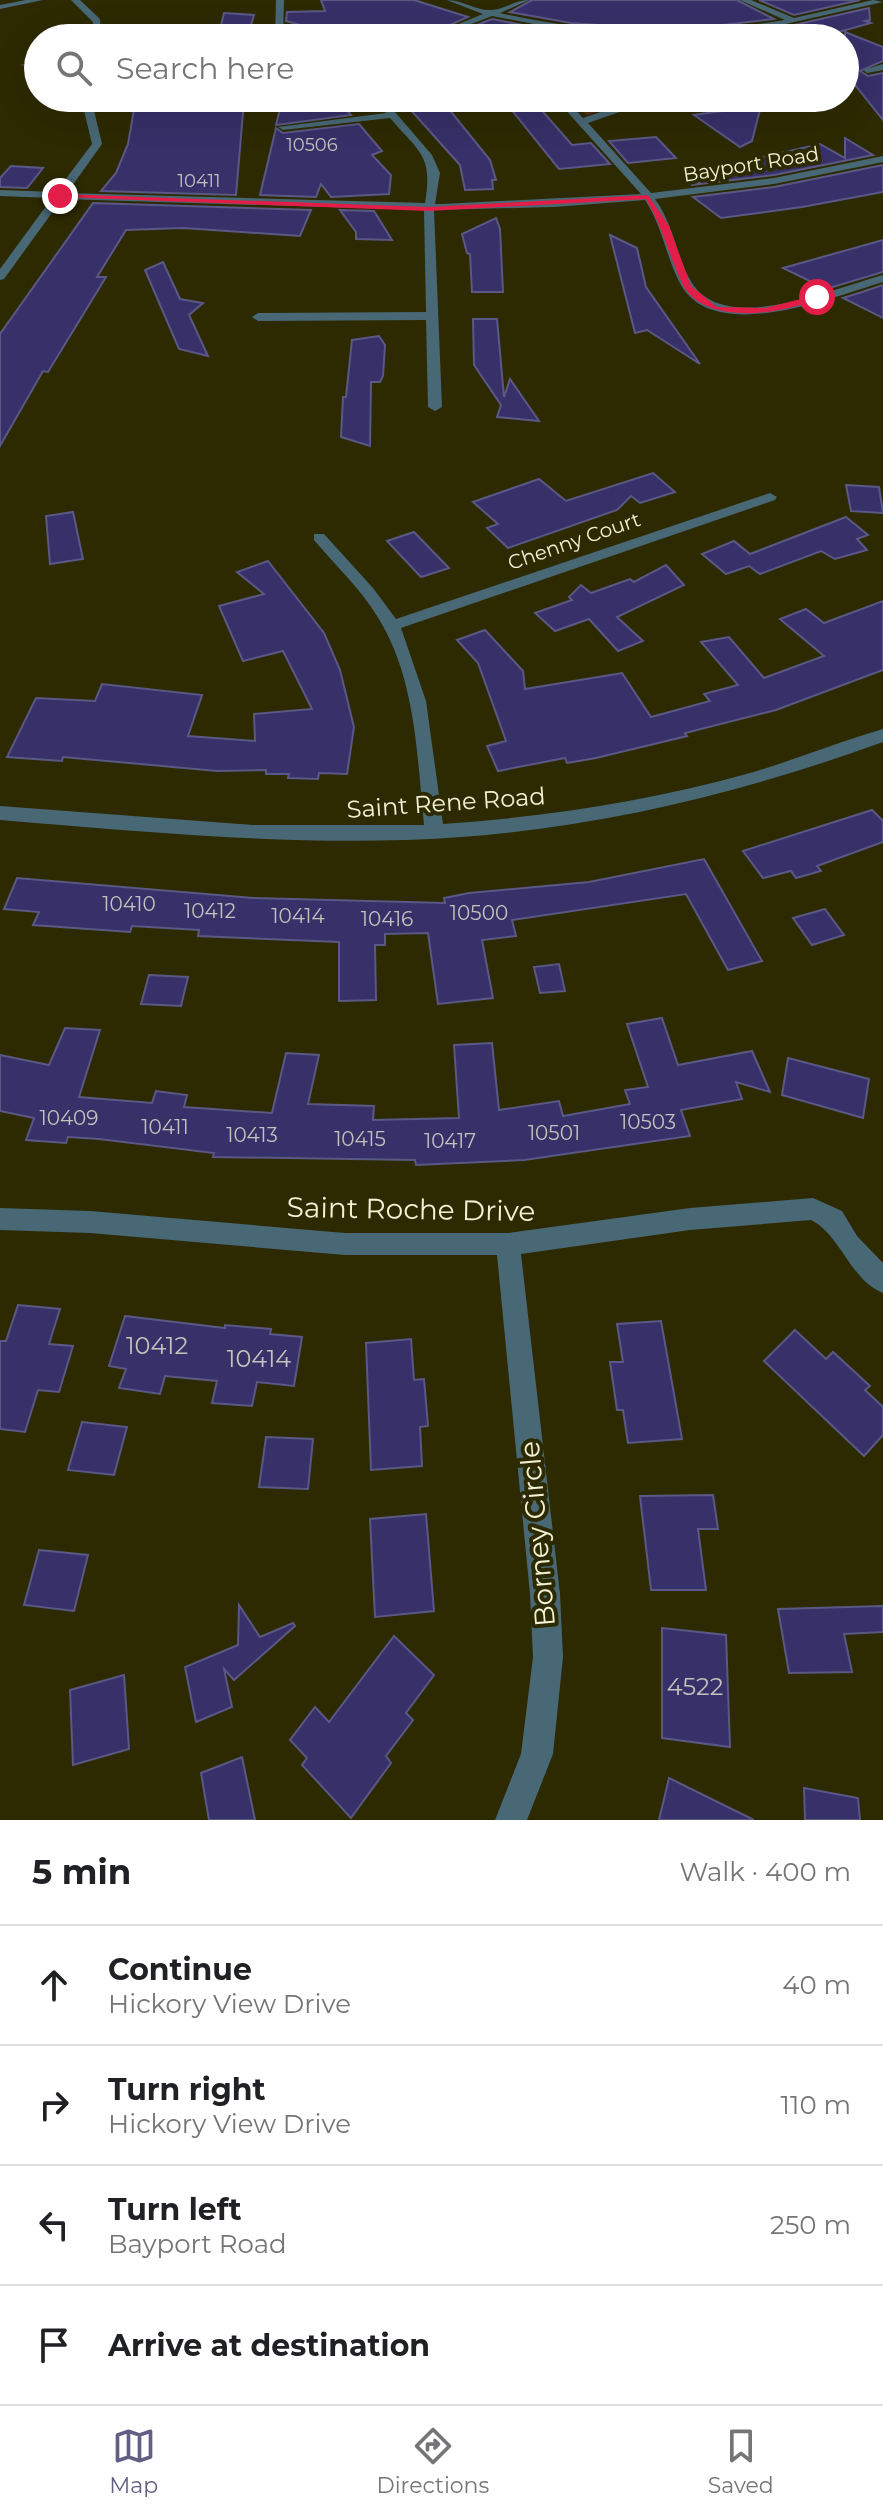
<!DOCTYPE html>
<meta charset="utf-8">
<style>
:root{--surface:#fff;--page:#f6f6f6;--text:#202124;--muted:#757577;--line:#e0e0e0;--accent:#616084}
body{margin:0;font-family:Montserrat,sans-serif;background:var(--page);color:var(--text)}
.stop{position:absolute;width:24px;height:24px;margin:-18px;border:6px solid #e11d48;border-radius:50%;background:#fff}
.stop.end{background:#e11d48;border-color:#fff;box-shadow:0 2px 8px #0008}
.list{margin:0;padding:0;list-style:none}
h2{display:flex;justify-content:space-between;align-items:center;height:104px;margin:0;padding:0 32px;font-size:34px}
h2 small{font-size:26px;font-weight:400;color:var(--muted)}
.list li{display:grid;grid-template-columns:52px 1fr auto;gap:24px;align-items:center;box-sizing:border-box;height:120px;padding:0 32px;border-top:2px solid var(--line)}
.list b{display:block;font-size:30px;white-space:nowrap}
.list p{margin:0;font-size:26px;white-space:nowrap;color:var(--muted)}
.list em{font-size:26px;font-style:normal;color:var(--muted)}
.icon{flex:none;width:44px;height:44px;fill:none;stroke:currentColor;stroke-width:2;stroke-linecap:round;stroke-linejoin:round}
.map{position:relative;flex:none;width:883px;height:1820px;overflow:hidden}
.search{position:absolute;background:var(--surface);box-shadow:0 8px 32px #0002;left:24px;right:24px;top:24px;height:88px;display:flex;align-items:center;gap:20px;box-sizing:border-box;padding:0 28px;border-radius:44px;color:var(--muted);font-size:30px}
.sheet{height:584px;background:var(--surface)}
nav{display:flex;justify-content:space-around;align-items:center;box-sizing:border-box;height:112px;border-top:2px solid var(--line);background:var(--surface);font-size:22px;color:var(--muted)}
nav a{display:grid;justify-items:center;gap:4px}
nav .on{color:var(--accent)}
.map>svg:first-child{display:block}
.green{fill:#532e1c}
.building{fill:#373069;stroke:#5a5885;stroke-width:2}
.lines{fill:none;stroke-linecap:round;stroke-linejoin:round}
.service{fill:#486875;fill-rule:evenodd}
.minor{fill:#486875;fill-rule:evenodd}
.route{fill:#e11d48}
.labels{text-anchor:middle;stroke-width:8;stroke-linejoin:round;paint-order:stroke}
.far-number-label{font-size:18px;fill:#c3c1bb}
.far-street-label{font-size:20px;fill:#f2f1d6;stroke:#2d2a02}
.number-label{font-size:20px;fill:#c3c1bb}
.street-label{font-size:24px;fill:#f2f1d6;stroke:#2d2a02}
.near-number-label{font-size:24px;fill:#c3c1bb}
.near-street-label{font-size:28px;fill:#f2f1d6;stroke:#2d2a02}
</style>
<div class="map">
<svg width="883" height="1820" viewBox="0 0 883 1820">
<rect width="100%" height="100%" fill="#2d2a02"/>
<path class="green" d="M 572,98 L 675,98 L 685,99 L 619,102 L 587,116 Z"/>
<g class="building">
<path d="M 321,0 L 414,0 L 468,17 L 421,38 L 348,38 L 286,21 L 287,12 L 325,11 Z"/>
<path d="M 532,0 L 737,0 L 774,19 L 713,26 L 642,28 L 571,23 L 510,12 Z"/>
<path d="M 759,0 L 860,0 L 794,15 Z"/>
<path d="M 869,8 L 870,20 L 865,21 L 871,23 L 817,38 L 701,38 L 781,28 Z"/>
<path d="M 224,13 L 254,15 L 247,37 L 218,38 Z"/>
<path d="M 492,19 L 569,34 L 565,38 L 443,38 Z"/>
<path d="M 845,32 L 883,47 L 883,61 L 860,71 L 868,76 L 883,73 L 883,120 L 855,85 L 845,91 Z"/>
<path d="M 136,98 L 232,98 L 232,101 L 244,101 L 236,195 L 101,191 L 116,173 L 128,144 Z"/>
<path d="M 400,98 L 440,98 L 490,160 L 496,180 L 492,180 L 493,189 L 465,190 L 460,165 Z"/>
<path d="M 502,98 L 531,98 L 572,145 L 591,143 L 610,164 L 559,169 Z"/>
<path d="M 337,99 L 351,115 L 276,125 L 282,101 Z"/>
<path d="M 732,100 L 762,102 L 752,141 L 740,147 L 694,115 L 729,110 Z"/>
<path d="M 359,124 L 382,151 L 372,155 L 391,175 L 389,194 L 331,197 L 321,184 L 316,197 L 260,195 L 276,128 L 283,133 Z"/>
<path d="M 656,137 L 676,158 L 628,163 L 609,141 Z"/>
<path d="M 845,138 L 873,155 L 774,175 L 691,185 L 720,174 L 719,167 L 820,144 L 845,158 Z"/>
<path d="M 883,165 L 883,192 L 802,207 L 721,218 L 693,197 L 774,187 Z"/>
<path d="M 11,166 L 43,168 L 27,188 L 0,187 L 0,178 Z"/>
<path d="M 93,203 L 311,210 L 300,236 L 183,228 L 126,230 L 97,277 L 106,277 L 48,372 L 43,371 L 0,446 L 0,334 Z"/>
<path d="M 340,210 L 374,211 L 392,240 L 356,239 L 356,232 Z"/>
<path d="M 496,218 L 500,229 L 503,292 L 472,292 L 470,254 L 467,253 L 462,234 Z"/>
<path d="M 610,235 L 637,248 L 646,287 L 700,364 L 647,330 L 635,333 Z"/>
<path d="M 883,240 L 883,272 L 826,289 L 783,268 Z"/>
<path d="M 163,262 L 180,299 L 203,303 L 189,315 L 208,356 L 179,349 L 145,270 Z"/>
<path d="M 883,285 L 883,318 L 843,298 L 862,292 Z"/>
<path d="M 473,319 L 497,319 L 504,397 L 510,379 L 539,421 L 497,417 L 501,405 L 474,365 Z"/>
<path d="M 379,336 L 385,345 L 383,376 L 380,382 L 371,382 L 370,446 L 341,437 L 343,397 L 346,397 L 352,340 Z"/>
<path d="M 653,473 L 675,492 L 640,503 L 631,496 L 617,510 L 508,548 L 487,528 L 498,524 L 473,502 L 539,479 L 566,501 Z"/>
<path d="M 846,485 L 879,487 L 883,513 L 851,511 Z"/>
<path d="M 73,512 L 83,559 L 50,564 L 46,516 Z"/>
<path d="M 846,517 L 868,535 L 857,539 L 867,550 L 835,559 L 821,551 L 760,574 L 749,566 L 726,574 L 702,554 L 734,541 L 750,554 Z"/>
<path d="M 414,532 L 449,568 L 421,577 L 387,541 Z"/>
<path d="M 268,561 L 324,633 L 340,670 L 354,727 L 347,774 L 319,773 L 318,779 L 288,778 L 289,774 L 266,774 L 266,770 L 217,771 L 63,757 L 62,761 L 7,757 L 36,698 L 95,701 L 102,684 L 202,695 L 188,736 L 255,741 L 254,714 L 312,709 L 283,651 L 243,661 L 219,606 L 264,594 L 237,572 Z"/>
<path d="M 666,565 L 684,585 L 617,617 L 643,641 L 618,651 L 589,619 L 555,631 L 535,613 L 572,600 L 569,597 L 581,585 L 591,593 L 630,579 L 634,582 Z"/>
<path d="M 883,601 L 883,670 L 776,710 L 685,733 L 687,736 L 596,758 L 567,763 L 565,758 L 498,771 L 487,746 L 506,741 L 478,663 L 457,640 L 485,630 L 523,671 L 525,689 L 622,673 L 651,717 L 710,701 L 704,694 L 738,685 L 701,642 L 729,637 L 764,678 L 824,656 L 780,619 L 806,609 L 824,623 Z"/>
<path d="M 872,810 L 883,821 L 883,842 L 817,866 L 821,871 L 796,878 L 791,871 L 763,878 L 743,851 Z"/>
<path d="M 704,859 L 762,961 L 728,970 L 686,894 L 512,920 L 516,936 L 482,940 L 493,998 L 438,1004 L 428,933 L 385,934 L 385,945 L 375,945 L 376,1000 L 339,1001 L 339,942 L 198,936 L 199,930 L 132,926 L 130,932 L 33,925 L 39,912 L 4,909 L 17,878 L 253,898 L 445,903 L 444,898 L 469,893 L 589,882 Z"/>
<path d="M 825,909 L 844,935 L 812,945 L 793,918 Z"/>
<path d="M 559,964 L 565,991 L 540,993 L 534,967 Z"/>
<path d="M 149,975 L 188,977 L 181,1006 L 141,1004 Z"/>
<path d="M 662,1018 L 678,1065 L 752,1051 L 770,1092 L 736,1082 L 742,1099 L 681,1110 L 690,1136 L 524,1160 L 416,1165 L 415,1160 L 213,1157 L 214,1153 L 99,1139 L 68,1137 L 66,1143 L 26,1140 L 34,1118 L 0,1111 L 0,1055 L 49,1065 L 65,1028 L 100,1030 L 79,1097 L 152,1103 L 156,1091 L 187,1095 L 184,1107 L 272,1113 L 286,1053 L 319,1055 L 308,1104 L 374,1106 L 373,1120 L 459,1118 L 454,1045 L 492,1043 L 499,1110 L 559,1101 L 563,1116 L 630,1104 L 625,1090 L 648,1087 L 627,1024 Z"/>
<path d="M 788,1058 L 869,1079 L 863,1118 L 782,1095 Z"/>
<path d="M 18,1305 L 60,1309 L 49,1344 L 73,1346 L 59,1392 L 38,1390 L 25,1432 L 0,1429 L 0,1341 L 6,1341 Z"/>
<path d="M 125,1316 L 225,1328 L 225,1325 L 271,1329 L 270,1334 L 302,1337 L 294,1386 L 257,1382 L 252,1406 L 212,1403 L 217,1381 L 165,1376 L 160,1394 L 119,1388 L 126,1369 L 109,1366 Z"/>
<path d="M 661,1321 L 682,1439 L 628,1443 L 623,1410 L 617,1410 L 610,1362 L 623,1362 L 617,1324 Z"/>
<path d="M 795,1330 L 826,1359 L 833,1352 L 870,1386 L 865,1390 L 883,1407 L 883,1435 L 864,1456 L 764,1361 Z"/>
<path d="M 411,1339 L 414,1380 L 424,1379 L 428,1426 L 420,1427 L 422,1466 L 371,1470 L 366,1343 Z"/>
<path d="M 82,1422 L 127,1427 L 114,1475 L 68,1470 Z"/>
<path d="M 266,1437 L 313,1439 L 308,1489 L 259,1487 Z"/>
<path d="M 713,1495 L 718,1529 L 698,1529 L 706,1590 L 651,1590 L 640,1496 Z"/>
<path d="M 426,1514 L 434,1611 L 375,1617 L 370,1519 Z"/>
<path d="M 39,1550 L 88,1555 L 74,1611 L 24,1605 Z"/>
<path d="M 239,1605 L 260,1637 L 293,1623 L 295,1626 L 234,1680 L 224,1669 L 232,1707 L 196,1722 L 185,1667 L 238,1645 Z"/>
<path d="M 883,1606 L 883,1632 L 844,1634 L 852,1672 L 789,1673 L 778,1609 Z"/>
<path d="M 662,1628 L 726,1635 L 730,1747 L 662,1738 Z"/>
<path d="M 394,1636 L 434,1675 L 406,1713 L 413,1720 L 386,1756 L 391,1763 L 351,1818 L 302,1765 L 307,1758 L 290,1740 L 315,1707 L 329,1722 Z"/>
<path d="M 124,1675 L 129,1749 L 73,1765 L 70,1690 Z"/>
<path d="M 242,1757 L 255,1820 L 209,1820 L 201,1773 Z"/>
<path d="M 669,1778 L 754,1820 L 659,1820 Z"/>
<path d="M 804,1788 L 858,1798 L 860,1820 L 805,1820 Z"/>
</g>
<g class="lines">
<path class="service" d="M 38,63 L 38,67 L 19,65 Z"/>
<g class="minor">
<path d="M 26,0 L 43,0 L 0,9 L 0,5 Z"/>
<path d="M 71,0 L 80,0 L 100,19 L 101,38 L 93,38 L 93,22 Z"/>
<path d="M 276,0 L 284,0 L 283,38 L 275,38 Z"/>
<path d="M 447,0 C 462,0 477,11 491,10 C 505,9 515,0 529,0 L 500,13 C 593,35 690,36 785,20 L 740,0 L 751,0 L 794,18 L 873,0 L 883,2 L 781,25 L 701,35 L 614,35 L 570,31 L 492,16 L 435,38 L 424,38 L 483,14 Z"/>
<path d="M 883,64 L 883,70 L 867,73 L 863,70 Z"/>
<path d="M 81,98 L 91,98 L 102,144 L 67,193 L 425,203 C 433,155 420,153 390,118 L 283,130 L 278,127 L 386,113 L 373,98 L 383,98 L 432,155 L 440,173 L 435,204 L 443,204 L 641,194 L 555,98 L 565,98 L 583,118 L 630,102 L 691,101 L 692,98 L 702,98 L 695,107 L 631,108 L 588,123 L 651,193 L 774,178 L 883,156 L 883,162 L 774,184 L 655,199 C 676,229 676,258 692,283 C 726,337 837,287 883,275 L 883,282 C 833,297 715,345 681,285 C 666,258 663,227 645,200 L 554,207 L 434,210 L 442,407 L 435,411 L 428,407 L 426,320 L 258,321 L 252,317 L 258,313 L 426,312 L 424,210 L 62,199 L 4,279 L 0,280 L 0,269 L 52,198 L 0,196 L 0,190 L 56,192 L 92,144 Z"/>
<path d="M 770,493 L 777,497 L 775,500 L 401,628 L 426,701 L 443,824 C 546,817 650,801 750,773 C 795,760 838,742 883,729 L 883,742 C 729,798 569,835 405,840 C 269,844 135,831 0,820 L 0,806 L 253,825 L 424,825 C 417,756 416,677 377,616 C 360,588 335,565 314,540 L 314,534 L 324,534 L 373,588 L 396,619 Z"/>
<path d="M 813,1198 L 842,1211 L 857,1236 L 883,1263 L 883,1293 C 850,1280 841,1235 811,1220 L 690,1230 L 521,1254 L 560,1594 L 563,1657 L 553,1754 L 527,1820 L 495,1820 L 521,1754 L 533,1657 L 530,1594 L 497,1255 L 345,1255 L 90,1233 L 0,1230 L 0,1208 L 90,1211 L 345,1233 L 508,1233 L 690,1208 Z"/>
</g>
</g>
<path class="route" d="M 60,194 L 429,207 L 648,195 L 669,226 L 691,286 L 717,307 L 765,308 L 817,295 L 821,297 C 787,314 705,327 683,285 C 669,257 663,227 646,199 L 429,211 L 58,197 Z"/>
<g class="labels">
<g class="far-number-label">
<text x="312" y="151">10506</text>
<text x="199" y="187">10411</text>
</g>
<g class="far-street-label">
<text transform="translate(751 164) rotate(-9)" y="7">Bayport Road</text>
<text transform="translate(574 541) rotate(-19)" y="7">Chenny Court</text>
</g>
<g class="number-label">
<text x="129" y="911">10410</text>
<text x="210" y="918">10412</text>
<text x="479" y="920">10500</text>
<text x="298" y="923">10414</text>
<text x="387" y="926">10416</text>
<text x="69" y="1125">10409</text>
<text x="648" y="1129">10503</text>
<text x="165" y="1134">10411</text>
<text x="554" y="1140">10501</text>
<text x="252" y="1142">10413</text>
<text x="360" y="1146">10415</text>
<text x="450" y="1148">10417</text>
</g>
<g class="street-label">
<text transform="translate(446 803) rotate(-4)" y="8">Saint Rene Road</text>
</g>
<g class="near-number-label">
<text x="157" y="1354">10412</text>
<text x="259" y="1367">10414</text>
<text x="695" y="1695">4522</text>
</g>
<g class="near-street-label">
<text transform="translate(411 1209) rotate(1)" y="10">Saint Roche Drive</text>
<text transform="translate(537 1534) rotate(-95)" y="10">Borney Circle</text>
</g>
</g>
</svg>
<div class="stop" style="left:817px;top:297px"></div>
<div class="stop end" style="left:60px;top:196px"></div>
<div class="search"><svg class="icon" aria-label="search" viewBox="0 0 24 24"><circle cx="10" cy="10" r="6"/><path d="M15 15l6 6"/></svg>Search here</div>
</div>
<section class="sheet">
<h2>5 min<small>Walk · 400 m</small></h2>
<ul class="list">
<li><svg class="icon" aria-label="ahead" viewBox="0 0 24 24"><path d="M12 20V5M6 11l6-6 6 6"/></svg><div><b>Continue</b><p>Hickory View Drive</p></div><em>40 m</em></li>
<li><svg class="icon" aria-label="right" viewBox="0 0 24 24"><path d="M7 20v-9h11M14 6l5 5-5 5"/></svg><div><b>Turn right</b><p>Hickory View Drive</p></div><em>110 m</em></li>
<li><svg class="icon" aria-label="left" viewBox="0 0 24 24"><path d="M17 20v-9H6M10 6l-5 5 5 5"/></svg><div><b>Turn left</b><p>Bayport Road</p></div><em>250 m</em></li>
<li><svg class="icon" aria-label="arrive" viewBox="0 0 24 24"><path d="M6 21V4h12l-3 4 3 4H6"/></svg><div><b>Arrive at destination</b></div></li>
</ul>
</section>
<nav>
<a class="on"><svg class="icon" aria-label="map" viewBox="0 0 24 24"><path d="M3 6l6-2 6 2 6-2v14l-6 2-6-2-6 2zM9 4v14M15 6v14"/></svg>Map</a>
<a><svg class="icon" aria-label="directions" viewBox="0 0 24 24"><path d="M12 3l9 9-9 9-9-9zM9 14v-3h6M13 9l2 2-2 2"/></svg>Directions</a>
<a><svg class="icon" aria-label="saved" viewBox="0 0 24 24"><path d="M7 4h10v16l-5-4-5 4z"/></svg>Saved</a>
</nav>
